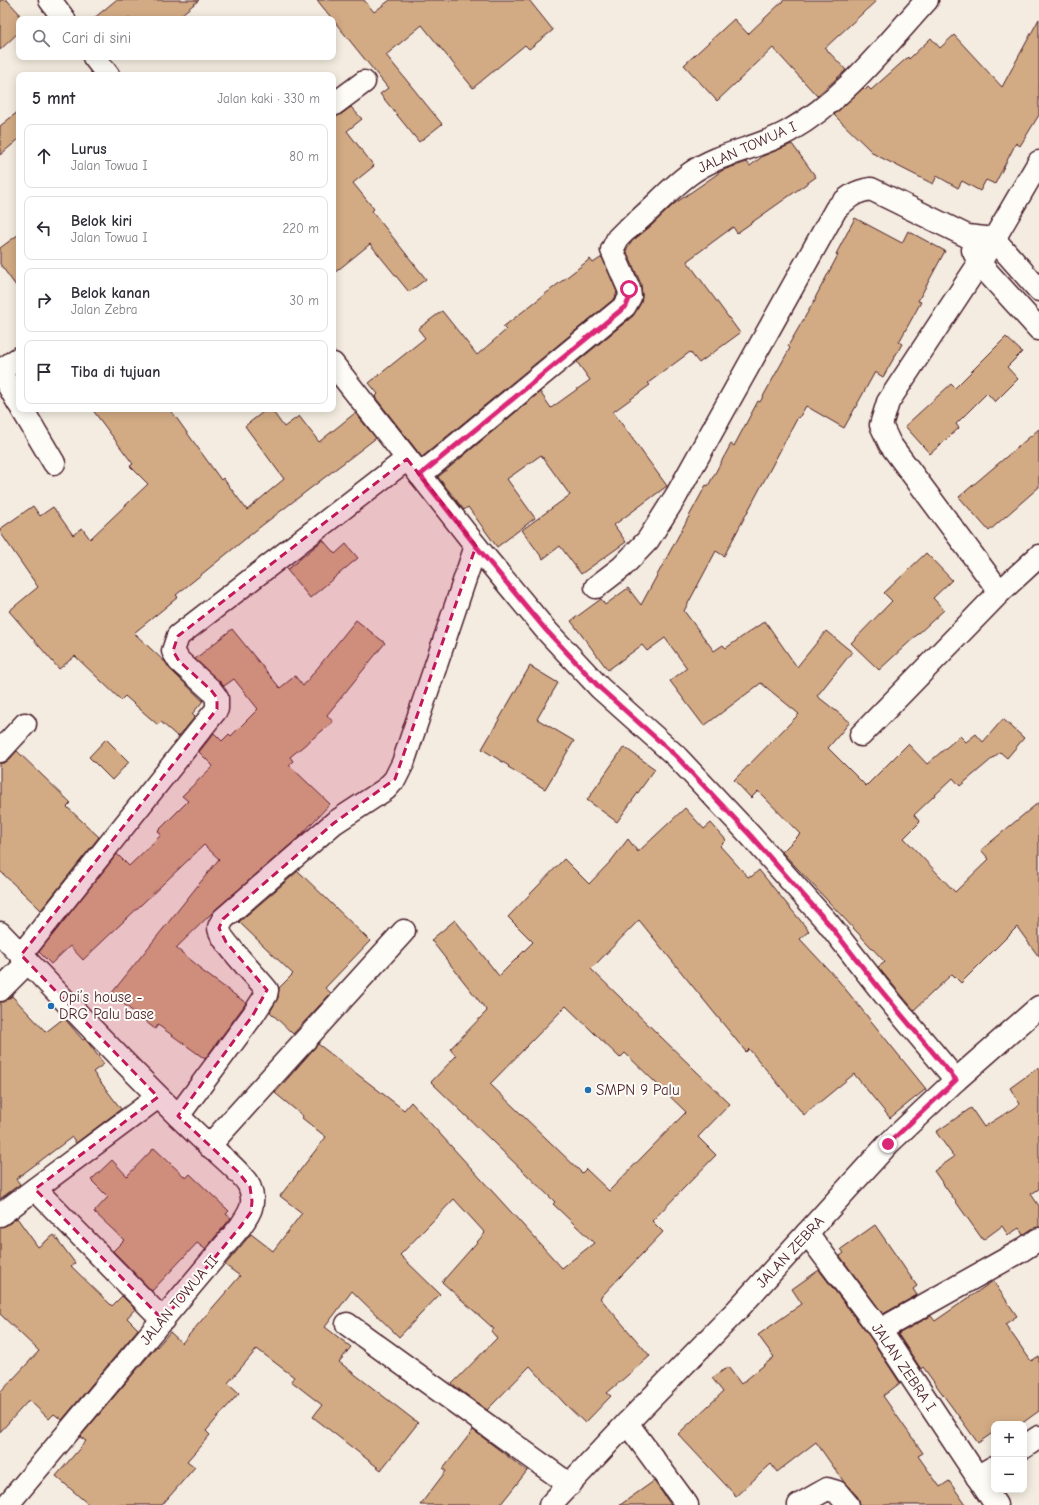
<!DOCTYPE html>
<html lang="id">
<meta charset="utf-8">
<style>
:root{--surface:#fff;--page:#f2f2f3;--text:#2b2b33;--muted:#7c7c81;--line:#e1e1e2}
body{margin:0;font-family:"Comic Neue",sans-serif;background:var(--page);color:var(--text)}
.controls{position:absolute;right:12px;bottom:12px;display:grid;overflow:hidden;border-radius:8px;box-shadow:0 2px 10px #0003}
.controls button{width:36px;height:36px;display:grid;place-items:center;padding:0;border:0;border-bottom:1px solid var(--line);background:var(--surface);color:var(--text);font:20px sans-serif}
.stop{position:absolute;width:12px;height:12px;margin:-9px;border:3px solid #db2777;border-radius:50%;background:#fff}
.stop.end{background:#db2777;border-color:#fff;box-shadow:0 1px 4px #0008}
.list{margin:0;padding:0;list-style:none}
h2{display:flex;justify-content:space-between;align-items:center;height:52px;margin:0;padding:0 16px;font-size:17px}
h2 small{font-size:13px;font-weight:400;color:var(--muted)}
.list li{display:grid;grid-template-columns:26px 1fr auto;gap:12px;align-items:center;box-sizing:border-box;height:64px;margin:0 8px 8px;padding:0 8px;border:1px solid var(--line);border-radius:8px}
.list b{display:block;font-size:15px;white-space:nowrap}
.list p{margin:0;font-size:13px;white-space:nowrap;color:var(--muted)}
.list em{font-size:13px;font-style:normal;color:var(--muted)}
.icon{flex:none;width:22px;height:22px;fill:none;stroke:currentColor;stroke-width:2;stroke-linecap:round;stroke-linejoin:round}
.map{position:relative;flex:none;width:1039px;height:1505px;overflow:hidden}
.search{position:absolute;background:var(--surface);box-shadow:0 2px 10px #0003;left:16px;top:16px;width:320px;height:44px;display:flex;align-items:center;gap:10px;box-sizing:border-box;padding:0 14px;border-radius:8px;color:var(--muted);font-size:15px}
.panel{position:absolute;background:var(--surface);box-shadow:0 2px 10px #0003;left:16px;top:72px;width:320px;height:340px;border-radius:8px}
.map>svg:first-child{display:block}
.building{fill:#d2ab84;stroke:#4a1f2b;fill-rule:evenodd}
.lines{fill:none;stroke-linecap:round;stroke-linejoin:round}
.street-casing{stroke:#4a1f2b;stroke-width:25}
.secondary-casing{stroke:#4a1f2b;stroke-width:25}
.street{stroke:#fdfcf7;stroke-width:22}
.secondary{stroke:#fdfcf7;stroke-width:22}
.route{stroke:#db2777;stroke-width:5}
.marked{fill:#c2185b;fill-opacity:0.2;stroke:#c2185b;stroke-width:3;stroke-dasharray:8 5;stroke-linejoin:round}
.poi-dot{fill:#1f6fb2;stroke:#fdfcf7;stroke-width:1.5}
.labels{text-anchor:middle;stroke-width:4;stroke-linejoin:round;paint-order:stroke}
.street-label{font-size:15px;fill:#4a1f2b;stroke:#fdfcf7}
.poi-label{font-size:15px;fill:#4a1f2b;stroke:#fdfcf7;text-anchor:start}
</style>
<div class="map">
<svg width="1039" height="1505" viewBox="0 0 1039 1505">
<rect width="100%" height="100%" fill="#f4ece0"/>
<filter id="ink" filterUnits="userSpaceOnUse"><feTurbulence type="fractalNoise" baseFrequency=".025" numOctaves="2"/><feDisplacementMap in="SourceGraphic" scale="8" xChannelSelector="R" yChannelSelector="G"/><feConvolveMatrix kernelMatrix="1 2 1 2 8 2 1 2 1" color-interpolation-filters="sRGB"/></filter>
<g filter="url(#ink)">
<g class="building">
<path d="M 0,0 L 7,0 L 19,13 L 19,32 L 0,50 Z"/>
<path d="M 116,0 L 199,0 L 176,19 L 93,19 Z"/>
<path d="M 317,0 L 364,0 L 374,12 L 390,0 L 529,0 L 553,30 L 529,49 L 525,45 L 473,88 L 422,25 L 386,55 L 442,124 L 419,142 L 380,94 L 388,88 Z"/>
<path d="M 784,0 L 877,0 L 825,48 L 846,70 L 817,96 L 773,48 L 717,101 L 684,65 L 734,19 L 748,34 Z"/>
<path d="M 1039,19 L 1039,115 L 1020,146 L 1016,143 L 995,184 L 986,180 L 980,191 L 962,181 L 958,188 L 937,176 L 933,184 L 874,154 L 834,115 L 863,88 L 865,90 L 868,87 L 871,90 L 908,57 L 909,59 L 931,38 L 940,48 L 954,35 L 1002,87 Z"/>
<path d="M 351,107 L 362,119 L 347,131 L 374,166 L 353,183 L 374,209 L 372,211 L 426,279 L 409,292 L 370,244 L 333,274 L 333,117 L 340,115 Z"/>
<path d="M 19,111 L 19,139 L 0,155 L 0,126 Z"/>
<path d="M 792,144 L 816,177 L 737,233 L 733,227 L 687,261 L 740,333 L 699,363 L 690,352 L 648,383 L 650,385 L 613,412 L 667,486 L 614,525 L 626,542 L 581,574 L 560,546 L 543,559 L 522,530 L 570,495 L 541,455 L 507,479 L 535,518 L 497,547 L 468,507 L 464,510 L 438,477 L 540,392 L 551,408 L 590,380 L 577,362 L 633,316 L 641,303 L 642,295 L 641,284 L 626,250 L 633,240 L 651,226 L 674,204 L 723,170 L 747,162 L 750,166 L 763,156 Z"/>
<path d="M 855,218 L 902,243 L 908,231 L 945,251 L 918,301 L 921,302 L 899,342 L 902,344 L 883,377 L 875,372 L 844,428 L 806,406 L 799,418 L 798,417 L 724,556 L 716,551 L 684,611 L 714,651 L 723,645 L 726,648 L 765,621 L 797,667 L 826,631 L 852,652 L 817,696 L 850,722 L 828,748 L 866,786 L 908,744 L 927,764 L 960,736 L 966,742 L 976,734 L 983,742 L 1003,719 L 1024,738 L 1007,758 L 1000,752 L 960,786 L 953,778 L 914,815 L 920,822 L 904,838 L 955,892 L 989,859 L 981,850 L 1039,802 L 1039,957 L 1017,927 L 961,983 L 952,974 L 914,1010 L 878,967 L 885,962 L 782,852 L 800,834 L 758,791 L 751,798 L 734,780 L 799,714 L 761,683 L 704,726 L 670,681 L 687,668 L 665,638 L 647,651 L 642,645 L 608,670 L 571,621 L 601,599 L 605,605 L 628,588 L 641,605 L 706,485 L 708,486 L 731,444 L 734,446 L 758,401 L 760,402 L 790,348 L 788,346 L 816,298 L 815,298 L 838,255 L 836,254 Z"/>
<path d="M 19,234 L 19,290 L 0,264 L 0,248 Z"/>
<path d="M 602,257 L 617,292 L 615,298 L 422,457 L 375,397 L 378,394 L 369,383 L 425,338 L 418,329 L 442,311 L 477,355 L 506,330 L 503,327 L 590,259 L 593,263 Z"/>
<path d="M 1006,337 L 1022,352 L 1007,367 L 1018,379 L 995,402 L 987,393 L 956,424 L 959,428 L 930,454 L 905,426 L 951,384 L 955,388 Z"/>
<path d="M 92,409 L 170,409 L 221,480 L 223,478 L 247,510 L 284,479 L 245,426 L 267,409 L 271,409 L 284,427 L 299,416 L 319,442 L 355,413 L 376,438 L 260,527 L 176,595 L 178,597 L 134,633 L 166,663 L 171,670 L 203,701 L 192,714 L 195,717 L 178,737 L 161,722 L 158,725 L 125,696 L 121,700 L 75,656 L 59,669 L 9,611 L 38,587 L 0,532 L 0,529 L 33,506 L 40,516 L 53,507 L 73,535 L 82,528 L 90,539 L 148,484 L 130,466 L 133,464 Z"/>
<path d="M 1039,429 L 1039,487 L 989,531 L 959,497 Z"/>
<path d="M 323,540 L 335,554 L 346,544 L 358,558 L 310,598 L 287,570 Z"/>
<path d="M 926,553 L 952,580 L 933,598 L 944,610 L 879,670 L 851,643 L 892,601 L 884,593 Z"/>
<path d="M 356,620 L 385,643 L 327,715 L 333,722 L 290,757 L 293,761 L 289,765 L 330,804 L 298,838 L 215,910 L 176,948 L 202,969 L 201,970 L 246,1003 L 205,1059 L 158,1025 L 155,1029 L 111,994 L 219,859 L 204,845 L 83,960 L 70,946 L 51,964 L 39,952 L 117,854 L 129,866 L 161,835 L 158,831 L 188,801 L 182,796 L 213,766 L 199,752 L 214,733 L 222,741 L 229,734 L 231,736 L 258,709 L 234,679 L 224,686 L 195,659 L 232,629 L 280,688 L 295,676 L 303,686 Z"/>
<path d="M 530,666 L 558,683 L 537,719 L 574,741 L 545,789 L 508,767 L 509,766 L 482,749 Z"/>
<path d="M 106,739 L 129,762 L 112,780 L 89,757 Z"/>
<path d="M 624,747 L 655,769 L 617,822 L 587,800 Z"/>
<path d="M 17,751 L 71,803 L 67,807 L 99,837 L 41,910 L 0,871 L 0,763 L 4,763 L 9,760 Z"/>
<path d="M 685,808 L 704,829 L 711,823 L 726,840 L 720,846 L 748,877 L 750,876 L 751,877 L 759,870 L 809,931 L 800,939 L 838,980 L 926,1089 L 890,1118 L 854,1074 L 804,1115 L 749,1049 L 746,1052 L 639,920 L 591,969 L 730,1104 L 698,1137 L 716,1155 L 652,1221 L 663,1232 L 600,1298 L 650,1356 L 607,1393 L 611,1396 L 585,1423 L 565,1404 L 530,1366 L 487,1410 L 452,1384 L 497,1338 L 491,1331 L 494,1329 L 442,1282 L 485,1233 L 454,1199 L 400,1255 L 440,1294 L 399,1337 L 352,1291 L 325,1327 L 351,1347 L 339,1362 L 418,1423 L 381,1470 L 313,1417 L 322,1405 L 291,1381 L 294,1377 L 257,1349 L 228,1383 L 239,1393 L 206,1431 L 210,1435 L 187,1461 L 195,1467 L 162,1505 L 89,1505 L 56,1476 L 86,1441 L 80,1437 L 157,1346 L 157,1347 L 170,1332 L 182,1343 L 240,1276 L 225,1265 L 251,1234 L 273,1251 L 302,1213 L 280,1196 L 326,1137 L 302,1118 L 303,1116 L 275,1093 L 318,1044 L 404,1110 L 411,1102 L 562,1268 L 594,1243 L 553,1204 L 555,1202 L 431,1082 L 456,1056 L 450,1049 L 487,1011 L 431,940 L 455,920 L 499,976 L 533,942 L 508,917 L 564,859 L 589,884 L 611,861 L 628,839 L 638,852 ZM 566,1006 L 620,1058 L 625,1053 L 686,1112 L 609,1191 L 586,1169 L 582,1173 L 490,1084 Z"/>
<path d="M 298,871 L 370,941 L 325,988 L 331,993 L 293,1034 L 270,1012 L 278,998 L 279,988 L 293,974 L 239,922 Z"/>
<path d="M 12,996 L 46,1032 L 64,1018 L 83,1040 L 85,1039 L 90,1045 L 104,1064 L 93,1072 L 121,1109 L 76,1143 L 72,1137 L 16,1179 L 20,1184 L 0,1199 L 0,1002 L 4,1002 Z"/>
<path d="M 1039,1067 L 1039,1189 L 1031,1194 L 1039,1206 L 1039,1227 L 1032,1229 L 1023,1235 L 1019,1228 L 1008,1235 L 1002,1226 L 983,1240 L 934,1171 L 954,1157 L 936,1132 L 971,1108 L 984,1127 L 1020,1104 L 1010,1088 Z"/>
<path d="M 154,1148 L 186,1178 L 190,1174 L 229,1211 L 226,1214 L 231,1218 L 205,1249 L 197,1243 L 152,1291 L 113,1251 L 124,1240 L 94,1212 L 108,1197 L 91,1180 L 112,1160 L 127,1176 Z"/>
<path d="M 17,1218 L 38,1247 L 54,1235 L 75,1263 L 71,1266 L 112,1306 L 122,1296 L 135,1309 L 127,1318 L 138,1329 L 62,1420 L 54,1414 L 49,1419 L 29,1400 L 0,1432 L 0,1393 L 39,1351 L 0,1314 L 0,1227 L 7,1225 Z"/>
<path d="M 875,1225 L 917,1286 L 913,1289 L 917,1295 L 883,1314 L 840,1256 L 844,1253 L 841,1249 Z"/>
<path d="M 819,1270 L 870,1337 L 900,1383 L 883,1396 L 923,1453 L 918,1456 L 940,1487 L 949,1481 L 966,1505 L 860,1505 L 858,1497 L 844,1482 L 816,1442 L 777,1472 L 771,1464 L 736,1496 L 678,1434 L 723,1392 L 712,1378 L 728,1367 L 741,1384 L 774,1357 L 758,1335 L 802,1304 L 792,1289 Z"/>
<path d="M 993,1281 L 1017,1316 L 1005,1324 L 1031,1361 L 1039,1356 L 1039,1411 L 1021,1424 L 994,1424 L 994,1432 L 978,1443 L 923,1367 L 921,1369 L 898,1334 L 931,1316 L 935,1321 Z"/>
<path d="M 473,1430 L 527,1471 L 500,1505 L 420,1505 L 446,1471 L 443,1469 Z"/>
<path d="M 654,1481 L 671,1505 L 620,1505 Z"/>
</g>
<g class="lines">
<defs>
<g id="street">
<path d="M 50,0 L 64,19"/>
<path d="M 94,57 L 108,75"/>
<path d="M 333,105 L 364,82"/>
<path d="M 973,250 L 979,263 L 1039,329"/>
<path d="M 333,364 L 476,546 L 545,629 L 600,688 L 676,756 L 750,835 L 828,923 L 879,988 L 956,1080"/>
<path d="M 0,371 L 19,404"/>
<path d="M 0,371 L 19,358"/>
<path d="M 22,409 L 54,463"/>
<path d="M 420,475 L 625,306 L 630,297 L 629,289 L 612,250 L 618,238 L 625,231 C 649,214 667,190 691,173 C 720,152 758,149 789,131 C 844,100 885,46 927,0"/>
<path d="M 596,587 L 622,567 L 648,540 L 676,496 L 836,209 C 847,198 855,191 871,189 L 967,236 L 994,239 L 1039,290"/>
<path d="M 1000,592 L 890,444 L 881,425 L 888,402 L 984,256 L 1039,162"/>
<path d="M 861,735 L 1000,592 L 1039,556"/>
<path d="M 0,751 L 25,724"/>
<path d="M 0,933 C 67,1002 132,1073 202,1139 C 212,1148 247,1177 250,1188 C 256,1205 249,1214 240,1227 L 7,1505"/>
<path d="M 21,955 L 217,709 L 217,698 L 211,690 L 179,661 L 173,651 L 178,636 L 407,459"/>
<path d="M 0,990 L 28,962"/>
<path d="M 178,1116 L 253,1015 L 266,995 L 267,990 C 258,978 219,939 219,928 C 219,925 222,922 223,919 L 334,823 L 386,789 L 395,779 L 403,763 L 476,546"/>
<path d="M 209,1146 L 404,931"/>
<path d="M 35,1189 L 163,1320"/>
<path d="M 0,1215 L 158,1097"/>
<path d="M 807,1233 L 880,1330 L 996,1505"/>
<path d="M 347,1324 L 570,1485"/>
<path d="M 880,1330 L 1019,1252 L 1039,1239"/>
<path d="M 627,1423 L 687,1505"/>
<path d="M 1024,1447 L 1039,1437"/>
<path d="M 977,1477 L 994,1467"/>
<path d="M 799,1505 L 827,1489 L 837,1492 L 848,1505"/>
</g>
<path id="secondary" d="M 550,1505 L 627,1423 L 737,1310 L 888,1144 L 956,1080 L 1039,1007"/>
</defs>
<use href="#street" class="street-casing"/>
<use href="#secondary" class="secondary-casing"/>
<use href="#street" class="street"/>
<use href="#secondary" class="secondary"/>
</g>
</g>
<g class="lines" filter="url(#ink)">
<path class="route" d="M 629,289 L 630,297 L 626,306 L 420,475 L 476,546 L 545,629 L 600,688 L 676,756 L 750,835 L 828,923 L 879,988 L 956,1080 L 888,1144"/>
</g>
<path class="marked" d="M 407,459 L 476,546 L 395,779 L 334,823 L 223,919 L 219,928 L 226,942 L 267,990 L 253,1015 L 178,1116 L 238,1172 L 250,1187 L 252,1201 L 251,1212 L 240,1227 L 163,1320 L 35,1189 L 158,1097 L 21,955 L 217,709 L 217,698 L 211,690 L 179,661 L 173,651 L 178,636 Z"/>
<g class="poi-dot">
<circle cx="51" cy="1006" r="4"/>
<circle cx="588" cy="1090" r="4"/>
</g>
<g class="labels">
<g class="street-label">
<text transform="translate(747 147) rotate(-24)" y="5">JALAN TOWUA I</text>
<text transform="translate(790 1252) rotate(-47)" y="5">JALAN ZEBRA</text>
<text transform="translate(179 1300) rotate(-50)" y="5">JALAN TOWUA II</text>
<text transform="translate(904 1367) rotate(56)" y="5">JALAN ZEBRA I</text>
</g>
<g class="poi-label">
<text x="59" y="1002">Opi’s house -<tspan x="59" dy="17">DRG Palu base</tspan></text>
<text x="596" y="1095">SMPN 9 Palu</text>
</g>
</g>
</svg>
<div class="controls">
<button>+</button>
<button>−</button>
</div>
<div class="stop" style="left:629px;top:289px"></div>
<div class="stop end" style="left:888px;top:1144px"></div>
<div class="search"><svg class="icon" aria-label="search" viewBox="0 0 24 24"><circle cx="10" cy="10" r="6"/><path d="M15 15l6 6"/></svg>Cari di sini</div>
<section class="panel">
<h2>5 mnt<small>Jalan kaki · 330 m</small></h2>
<ul class="list">
<li><svg class="icon" aria-label="ahead" viewBox="0 0 24 24"><path d="M12 20V5M6 11l6-6 6 6"/></svg><div><b>Lurus</b><p>Jalan Towua I</p></div><em>80 m</em></li>
<li><svg class="icon" aria-label="left" viewBox="0 0 24 24"><path d="M17 20v-9H6M10 6l-5 5 5 5"/></svg><div><b>Belok kiri</b><p>Jalan Towua I</p></div><em>220 m</em></li>
<li><svg class="icon" aria-label="right" viewBox="0 0 24 24"><path d="M7 20v-9h11M14 6l5 5-5 5"/></svg><div><b>Belok kanan</b><p>Jalan Zebra</p></div><em>30 m</em></li>
<li><svg class="icon" aria-label="arrive" viewBox="0 0 24 24"><path d="M6 21V4h12l-3 4 3 4H6"/></svg><div><b>Tiba di tujuan</b></div></li>
</ul>
</section>
</div>
